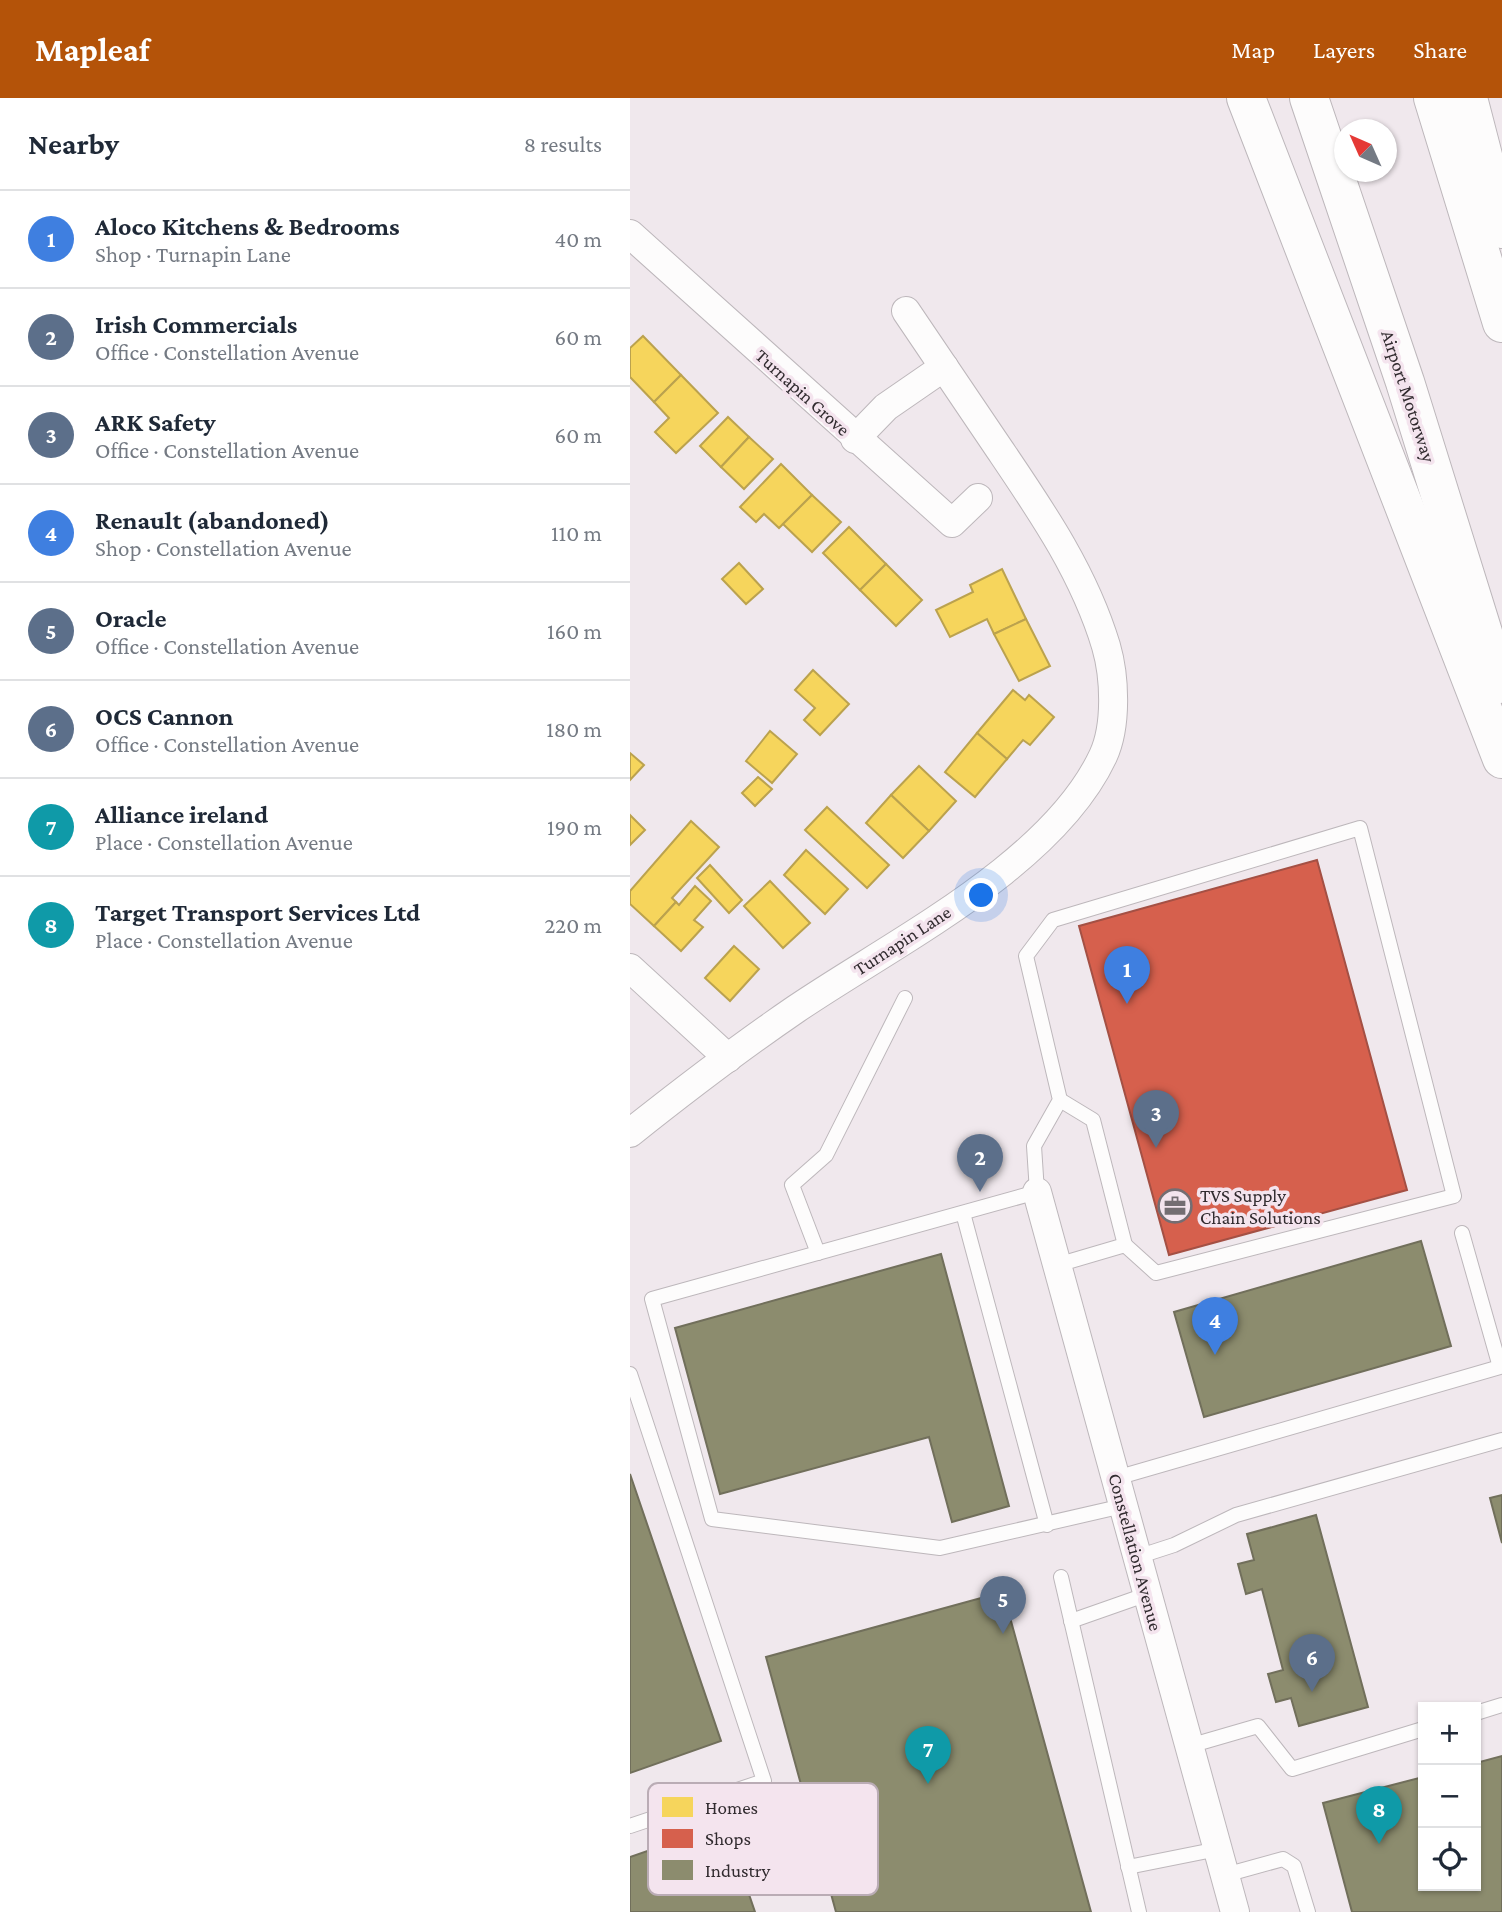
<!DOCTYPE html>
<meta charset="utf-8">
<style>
:root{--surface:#fff;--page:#f6f6f7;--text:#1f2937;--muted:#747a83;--line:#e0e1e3;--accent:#b45309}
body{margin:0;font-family:"Crimson Pro",serif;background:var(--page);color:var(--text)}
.controls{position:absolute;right:21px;bottom:21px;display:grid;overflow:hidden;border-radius:0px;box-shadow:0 2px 5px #0004}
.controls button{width:63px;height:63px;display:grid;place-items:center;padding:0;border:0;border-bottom:2px solid var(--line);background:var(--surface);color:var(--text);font:35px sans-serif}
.compass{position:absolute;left:704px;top:21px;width:63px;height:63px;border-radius:50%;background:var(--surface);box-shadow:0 2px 5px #0004;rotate:315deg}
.you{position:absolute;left:352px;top:798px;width:24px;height:24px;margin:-18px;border:5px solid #fff;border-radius:50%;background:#1a73e8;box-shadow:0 0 0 10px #1a73e833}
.badge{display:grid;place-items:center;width:46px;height:46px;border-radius:50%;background:var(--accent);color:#fff;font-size:23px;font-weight:700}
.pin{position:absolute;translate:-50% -58px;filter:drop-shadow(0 2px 4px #0008)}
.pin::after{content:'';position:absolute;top:37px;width:24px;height:21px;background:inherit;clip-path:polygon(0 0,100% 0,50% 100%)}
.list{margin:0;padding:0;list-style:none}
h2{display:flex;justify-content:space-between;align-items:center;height:91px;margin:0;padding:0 28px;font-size:30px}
h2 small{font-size:23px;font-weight:400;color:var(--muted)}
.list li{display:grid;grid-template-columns:46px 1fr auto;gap:21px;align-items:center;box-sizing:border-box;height:98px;padding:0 28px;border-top:2px solid var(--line)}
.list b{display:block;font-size:26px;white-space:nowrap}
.list p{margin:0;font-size:23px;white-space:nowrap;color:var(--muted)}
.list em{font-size:23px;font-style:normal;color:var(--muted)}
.icon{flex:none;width:38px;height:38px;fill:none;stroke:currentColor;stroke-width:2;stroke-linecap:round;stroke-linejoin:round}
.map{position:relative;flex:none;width:872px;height:1814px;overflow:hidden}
header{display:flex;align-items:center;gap:42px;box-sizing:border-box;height:98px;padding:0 35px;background:var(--accent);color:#fff}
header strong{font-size:33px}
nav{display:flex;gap:38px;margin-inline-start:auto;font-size:24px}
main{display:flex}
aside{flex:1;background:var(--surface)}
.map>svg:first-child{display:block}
.homes{fill:#f6d55c;stroke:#bba24e;stroke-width:2}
.shops{fill:#d6604d;stroke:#a45044;stroke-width:2}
.industry{fill:#8c8c6e;stroke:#716f5b;stroke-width:2}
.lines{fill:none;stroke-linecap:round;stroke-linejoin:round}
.lane-casing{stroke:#bdb7bb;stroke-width:16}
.street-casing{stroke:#bdb7bb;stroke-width:30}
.highway-casing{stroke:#bdb7bb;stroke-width:40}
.lane{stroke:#fdfcfc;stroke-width:14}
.street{stroke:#fdfcfc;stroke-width:28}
.highway{stroke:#fdfcfc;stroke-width:38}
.labels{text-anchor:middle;stroke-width:7;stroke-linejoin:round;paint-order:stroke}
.street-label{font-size:19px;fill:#312b2f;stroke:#f4e4ee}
.poi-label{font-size:19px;fill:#312b2f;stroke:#f4e4ee;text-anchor:start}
.key{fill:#f4e4ee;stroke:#baacb5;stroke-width:2}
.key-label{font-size:19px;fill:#312b2f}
</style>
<header>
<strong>Mapleaf</strong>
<nav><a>Map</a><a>Layers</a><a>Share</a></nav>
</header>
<main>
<aside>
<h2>Nearby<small>8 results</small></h2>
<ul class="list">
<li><span class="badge" style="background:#3f7fe0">1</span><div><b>Aloco Kitchens &amp; Bedrooms</b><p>Shop · Turnapin Lane</p></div><em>40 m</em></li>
<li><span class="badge" style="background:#5c6f8a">2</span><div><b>Irish Commercials</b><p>Office · Constellation Avenue</p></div><em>60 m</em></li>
<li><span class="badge" style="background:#5c6f8a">3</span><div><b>ARK Safety</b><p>Office · Constellation Avenue</p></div><em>60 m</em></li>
<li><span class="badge" style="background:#3f7fe0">4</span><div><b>Renault (abandoned)</b><p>Shop · Constellation Avenue</p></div><em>110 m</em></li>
<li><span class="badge" style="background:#5c6f8a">5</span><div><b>Oracle</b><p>Office · Constellation Avenue</p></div><em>160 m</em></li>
<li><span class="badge" style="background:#5c6f8a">6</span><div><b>OCS Cannon</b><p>Office · Constellation Avenue</p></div><em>180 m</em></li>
<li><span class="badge" style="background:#0f9aa8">7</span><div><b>Alliance ireland</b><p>Place · Constellation Avenue</p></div><em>190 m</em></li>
<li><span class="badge" style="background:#0f9aa8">8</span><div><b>Target Transport Services Ltd</b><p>Place · Constellation Avenue</p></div><em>220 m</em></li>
</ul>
</aside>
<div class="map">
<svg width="872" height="1814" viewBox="0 0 872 1814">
<rect width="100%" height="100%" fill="#f0e8ed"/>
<g class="homes">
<path d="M 13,238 L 51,277 L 24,304 L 0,279 L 0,250 Z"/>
<path d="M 51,277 L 88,315 L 46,355 L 25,334 L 39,320 L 24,304 Z"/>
<path d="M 98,319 L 119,339 L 91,369 L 70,348 Z"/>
<path d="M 119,339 L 143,361 L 114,391 L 91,369 Z"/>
<path d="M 151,366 L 182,397 L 149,430 L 134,416 L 126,424 L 110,409 Z"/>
<path d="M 182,397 L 211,424 L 182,454 L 153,426 Z"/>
<path d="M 219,429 L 256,466 L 230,492 L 193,455 Z"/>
<path d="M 109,465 L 133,491 L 116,506 L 92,481 Z"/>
<path d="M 256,466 L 292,502 L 266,528 L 230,492 Z"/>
<path d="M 372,471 L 396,521 L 364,536 L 357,521 L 320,539 L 306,512 L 343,494 L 340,487 Z"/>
<path d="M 396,521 L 420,568 L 389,583 L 364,536 Z"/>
<path d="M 183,572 L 219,606 L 190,637 L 174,622 L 185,610 L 165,592 Z"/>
<path d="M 383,592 L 395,602 L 399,597 L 424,619 L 400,647 L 393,642 L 377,661 L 347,635 Z"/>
<path d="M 140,633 L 167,656 L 142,685 L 116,663 Z"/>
<path d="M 347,635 L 377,661 L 345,699 L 315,674 Z"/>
<path d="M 0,655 L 14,667 L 0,682 Z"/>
<path d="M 289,668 L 326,703 L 299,733 L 261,697 Z"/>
<path d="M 128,679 L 142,691 L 125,708 L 112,695 Z"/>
<path d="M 261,697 L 299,733 L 273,760 L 236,725 Z"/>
<path d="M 197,709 L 259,767 L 237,790 L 175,732 Z"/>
<path d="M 0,717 L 15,732 L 0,747 Z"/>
<path d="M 61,723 L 89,749 L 42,800 L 46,804 L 24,828 L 0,806 L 0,793 Z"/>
<path d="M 176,752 L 218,791 L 195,816 L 154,777 Z"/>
<path d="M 80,767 L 112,802 L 99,815 L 67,780 Z"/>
<path d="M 140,783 L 180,825 L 153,850 L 114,808 Z"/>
<path d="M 65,788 L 81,803 L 64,822 L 73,829 L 51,853 L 24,828 L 46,804 L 49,807 Z"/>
<path d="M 104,848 L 129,871 L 100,903 L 75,880 Z"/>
</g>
<path class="shops" d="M 687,762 L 777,1092 L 539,1157 L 449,828 Z"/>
<g class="industry">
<path d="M 791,1143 L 821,1248 L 574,1319 L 544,1214 Z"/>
<path d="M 311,1156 L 379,1408 L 322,1424 L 299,1339 L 90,1396 L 45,1230 Z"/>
<path d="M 0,1376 L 91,1643 L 0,1675 Z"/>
<path d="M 872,1397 L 872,1445 L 860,1400 Z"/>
<path d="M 686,1417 L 738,1609 L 669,1628 L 661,1600 L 646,1604 L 638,1576 L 653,1572 L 632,1491 L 616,1496 L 608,1466 L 624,1462 L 617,1436 Z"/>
<path d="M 373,1494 L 461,1814 L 206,1814 L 136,1559 Z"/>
<path d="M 872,1658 L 872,1814 L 722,1814 L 693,1705 L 793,1679 L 793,1788 L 846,1788 L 846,1665 Z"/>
<path d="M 95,1726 L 125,1814 L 0,1814 L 0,1759 Z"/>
</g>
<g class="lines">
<defs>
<g id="lane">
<path d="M 430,1002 L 463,1022 L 495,1147"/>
<path d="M 333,1115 L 417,1427"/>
<path d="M 188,1155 L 162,1087 L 196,1057 L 275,900"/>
<path d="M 427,1167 L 495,1147 L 526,1175 L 824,1098 L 730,730 L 423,822 L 396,858 L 430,1002 L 404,1048 L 407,1094 L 22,1201 L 82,1421 L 310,1450 L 493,1408"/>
<path d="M 0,1276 L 134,1683 L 0,1728"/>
<path d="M 486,1380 L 870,1269 L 832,1135"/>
<path d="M 507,1459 L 544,1447 L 606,1417 L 872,1342"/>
<path d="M 431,1479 L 509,1814"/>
<path d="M 441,1523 L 518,1496"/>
<path d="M 846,1615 L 872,1607"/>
<path d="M 559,1648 L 628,1628 L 662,1671 L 793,1631"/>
<path d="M 498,1769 L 588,1751"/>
<path d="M 595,1777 L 653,1761 L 664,1768 L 678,1814"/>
</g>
<g id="street">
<path d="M 0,136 L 322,425 L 348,400"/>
<path d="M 225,341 L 256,309 L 314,269"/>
<path d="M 0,870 L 98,960"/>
<path d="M 0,1035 C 54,992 109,950 166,911 C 263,845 422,767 473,658 C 487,628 485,579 476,548 C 454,475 412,414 370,352 C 339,306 307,259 276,213"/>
<path d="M 407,1094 L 605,1814"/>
</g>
<g id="highway">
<path d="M 616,0 L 872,661"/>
<path d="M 679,0 L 775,284 L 869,586"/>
<path d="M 803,0 L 872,225"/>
<path d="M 838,0 L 872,131"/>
</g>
</defs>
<use href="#lane" class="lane-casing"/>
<use href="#street" class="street-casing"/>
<use href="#highway" class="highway-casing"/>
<use href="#lane" class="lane"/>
<use href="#street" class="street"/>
<use href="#highway" class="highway"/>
</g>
<defs>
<symbol id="office-ring" viewBox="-11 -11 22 22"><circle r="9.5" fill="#f4e4ee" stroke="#746d72" stroke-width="1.5"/><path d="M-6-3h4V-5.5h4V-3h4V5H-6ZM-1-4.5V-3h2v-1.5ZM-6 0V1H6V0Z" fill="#746d72"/></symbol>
</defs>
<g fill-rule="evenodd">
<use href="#office-ring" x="526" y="1089" width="38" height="38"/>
</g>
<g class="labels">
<g class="street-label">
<text transform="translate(173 294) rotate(42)" y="7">Turnapin Grove</text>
<text transform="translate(779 298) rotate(72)" y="7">Airport Motorway</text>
<text transform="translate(272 842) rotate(-33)" y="7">Turnapin Lane</text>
<text transform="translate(506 1454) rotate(75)" y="7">Constellation Avenue</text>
</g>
<g class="poi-label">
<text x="570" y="1104">TVS Supply<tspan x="570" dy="22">Chain Solutions</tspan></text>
</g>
</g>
<rect x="18" y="1685" width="230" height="112" rx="10" class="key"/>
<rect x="32" y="1699" width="31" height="20" fill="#f6d55c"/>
<rect x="32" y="1731" width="31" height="19" fill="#d6604d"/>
<rect x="32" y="1762" width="31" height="20" fill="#8c8c6e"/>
<g class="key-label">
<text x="75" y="1716">Homes</text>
<text x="75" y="1747">Shops</text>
<text x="75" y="1779">Industry</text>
</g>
</svg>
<div class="controls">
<button>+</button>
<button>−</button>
<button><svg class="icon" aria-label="locate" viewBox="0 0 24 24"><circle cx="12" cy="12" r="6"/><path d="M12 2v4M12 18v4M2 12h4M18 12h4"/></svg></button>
</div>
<svg class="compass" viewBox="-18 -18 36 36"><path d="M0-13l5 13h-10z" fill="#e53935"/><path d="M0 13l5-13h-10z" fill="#747a83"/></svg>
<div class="you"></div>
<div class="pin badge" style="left:497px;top:906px;background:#3f7fe0">1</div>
<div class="pin badge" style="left:350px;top:1094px;background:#5c6f8a">2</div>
<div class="pin badge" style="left:526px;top:1050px;background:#5c6f8a">3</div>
<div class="pin badge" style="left:585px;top:1257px;background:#3f7fe0">4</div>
<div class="pin badge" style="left:373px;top:1536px;background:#5c6f8a">5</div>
<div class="pin badge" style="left:682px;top:1594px;background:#5c6f8a">6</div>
<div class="pin badge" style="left:298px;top:1686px;background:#0f9aa8">7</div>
<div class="pin badge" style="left:749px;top:1746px;background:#0f9aa8">8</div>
</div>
</main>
